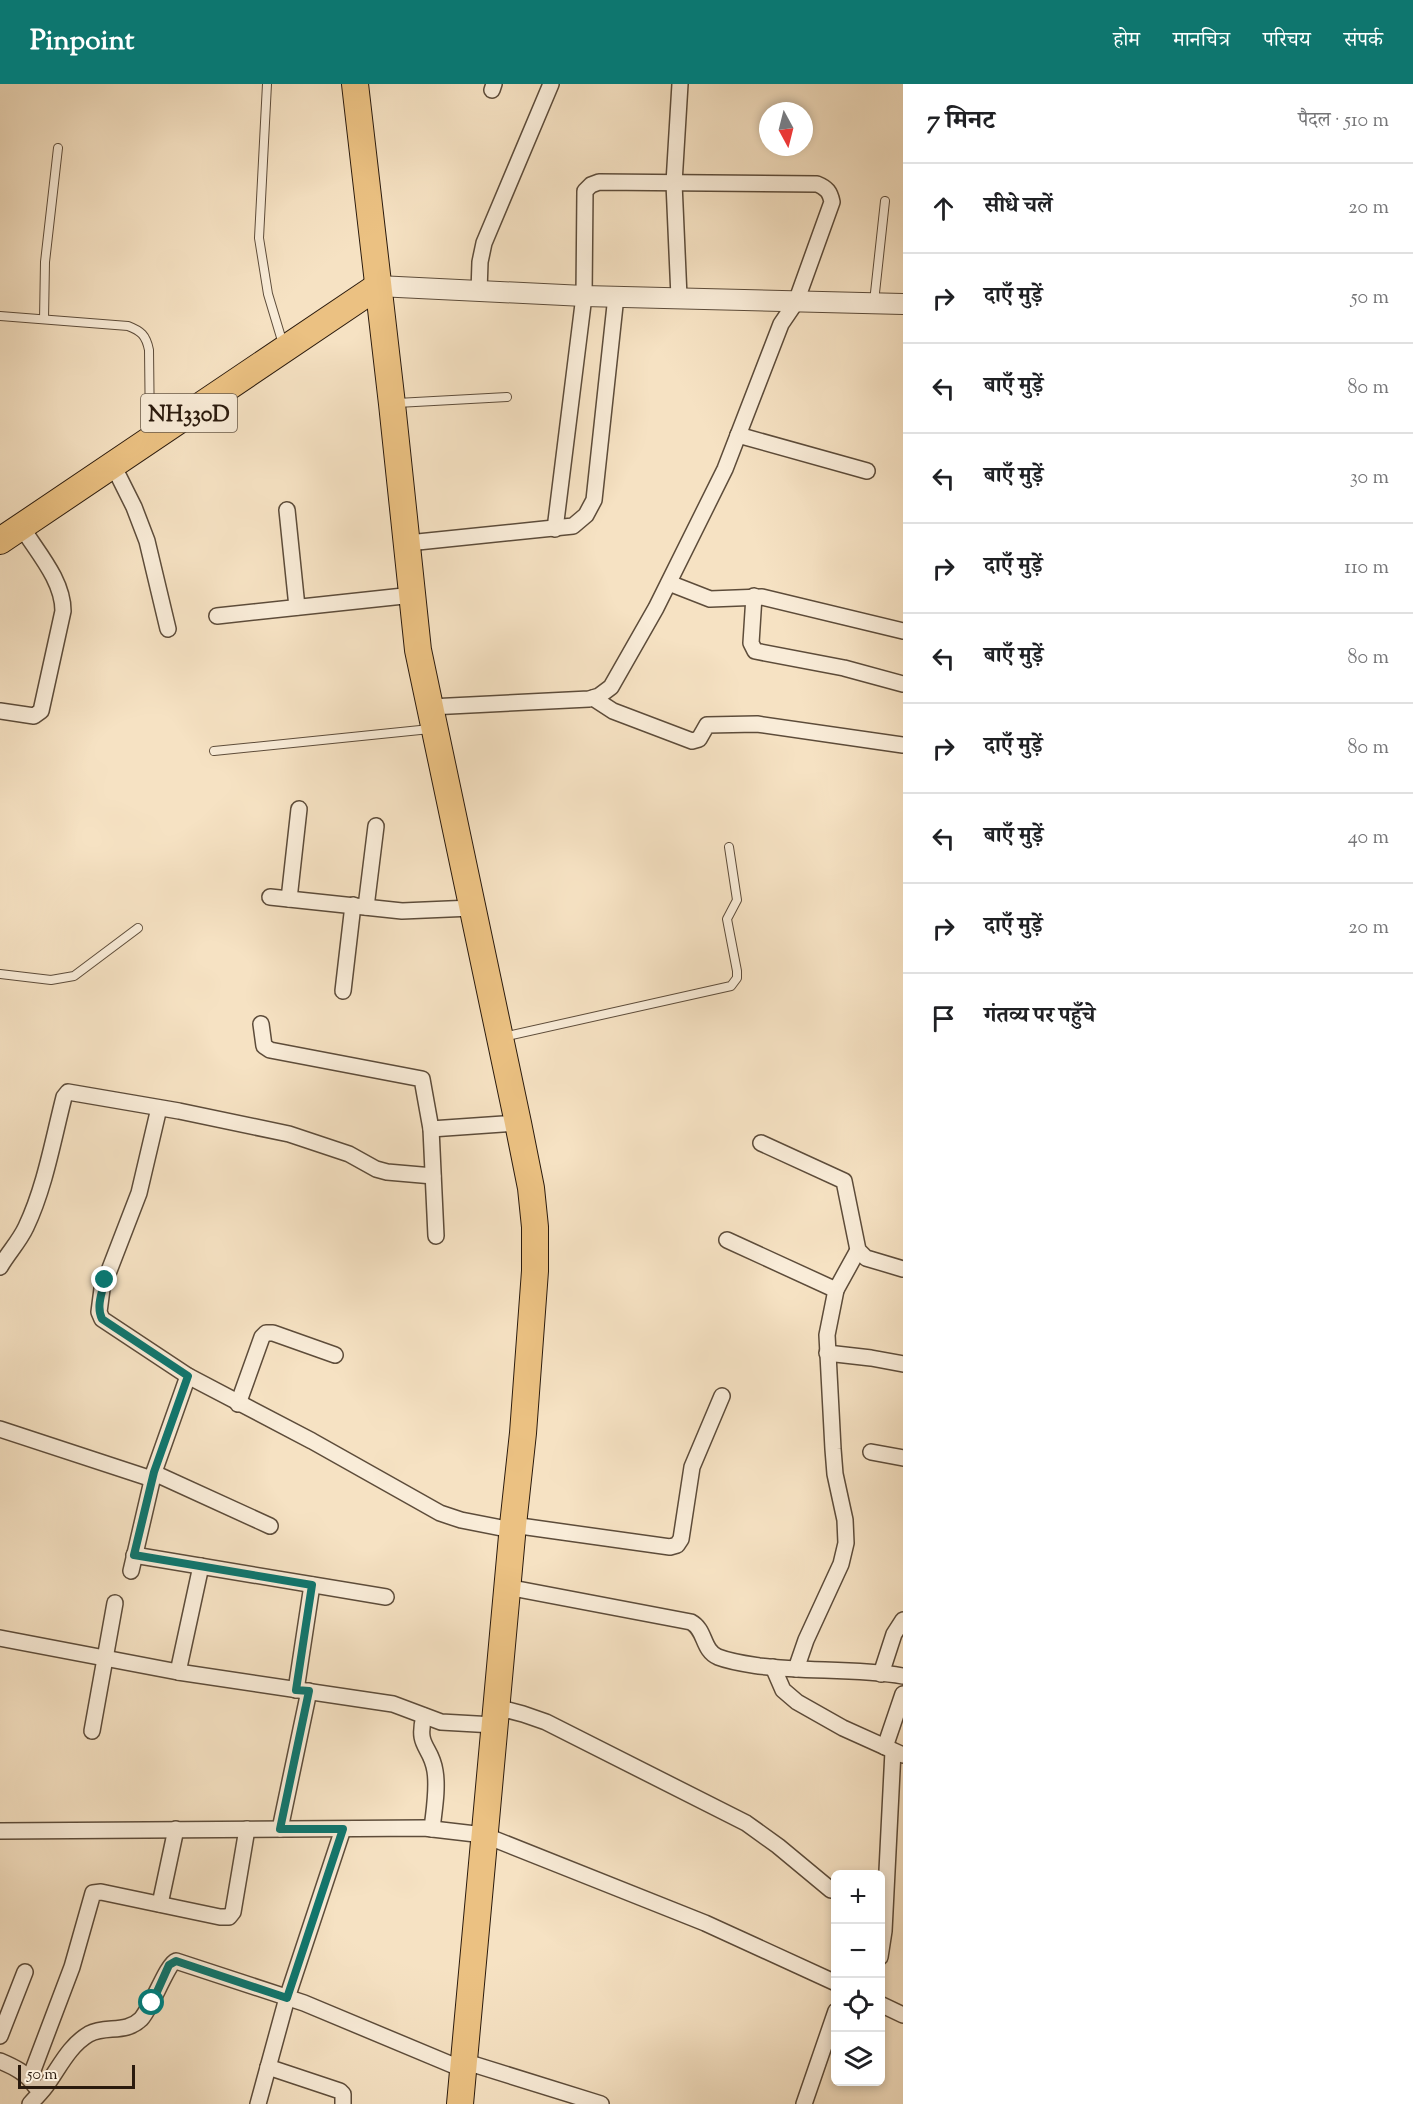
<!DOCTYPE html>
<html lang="hi">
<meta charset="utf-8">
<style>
:root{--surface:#fff;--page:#f6f6f6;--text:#202124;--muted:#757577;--line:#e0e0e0;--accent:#0f766e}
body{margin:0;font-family:"Sorts Mill Goudy","Noto Serif Devanagari",serif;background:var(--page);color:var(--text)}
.controls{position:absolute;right:18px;bottom:18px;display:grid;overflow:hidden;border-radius:9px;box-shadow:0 3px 9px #0003}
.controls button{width:54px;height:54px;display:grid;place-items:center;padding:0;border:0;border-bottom:2px solid var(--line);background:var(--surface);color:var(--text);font:30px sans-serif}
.compass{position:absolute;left:759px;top:18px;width:54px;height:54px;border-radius:50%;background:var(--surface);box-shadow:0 3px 9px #0003;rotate:173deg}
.scale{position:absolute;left:18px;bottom:15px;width:117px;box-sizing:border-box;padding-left:6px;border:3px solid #2a1a0d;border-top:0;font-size:16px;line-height:21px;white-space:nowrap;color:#2a1a0d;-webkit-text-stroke:4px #f9ecd8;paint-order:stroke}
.stop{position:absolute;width:18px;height:18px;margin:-14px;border:4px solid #0f766e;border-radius:50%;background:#fff}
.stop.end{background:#0f766e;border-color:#fff;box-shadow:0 2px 6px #0008}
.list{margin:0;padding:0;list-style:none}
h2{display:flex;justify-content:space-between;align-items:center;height:78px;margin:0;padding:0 24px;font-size:26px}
h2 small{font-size:20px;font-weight:400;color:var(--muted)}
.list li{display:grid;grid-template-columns:39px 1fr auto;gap:18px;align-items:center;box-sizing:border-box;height:90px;padding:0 24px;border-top:2px solid var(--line)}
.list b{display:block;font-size:22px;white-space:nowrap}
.list em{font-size:20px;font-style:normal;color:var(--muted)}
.icon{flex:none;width:33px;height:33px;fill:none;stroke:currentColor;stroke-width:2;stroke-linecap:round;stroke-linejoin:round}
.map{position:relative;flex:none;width:903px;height:2020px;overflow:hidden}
header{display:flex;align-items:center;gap:36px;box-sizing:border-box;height:84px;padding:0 30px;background:var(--accent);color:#fff}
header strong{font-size:28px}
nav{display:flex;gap:33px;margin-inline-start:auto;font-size:21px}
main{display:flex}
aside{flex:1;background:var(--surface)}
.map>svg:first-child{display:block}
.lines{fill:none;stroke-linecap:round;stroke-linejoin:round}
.service-casing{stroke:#5d4c3a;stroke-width:10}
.minor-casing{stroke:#5d4c3a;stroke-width:18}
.tertiary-casing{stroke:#5d4c3a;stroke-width:22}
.trunk-casing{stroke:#2a1a0d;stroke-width:28}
.service{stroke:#f9ecd8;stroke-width:8}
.minor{stroke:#f9ecd8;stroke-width:15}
.tertiary{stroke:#f9ecd8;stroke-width:20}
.trunk{stroke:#ebc182;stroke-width:26}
.route{stroke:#0f766e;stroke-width:8}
.labels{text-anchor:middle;stroke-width:4.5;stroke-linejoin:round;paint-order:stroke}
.shield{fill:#f9ecd8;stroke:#68594a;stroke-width:1.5}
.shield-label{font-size:22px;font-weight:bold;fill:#2a1a0d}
</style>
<header>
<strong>Pinpoint</strong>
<nav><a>होम</a><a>मानचित्र</a><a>परिचय</a><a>संपर्क</a></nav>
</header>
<main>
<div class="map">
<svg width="903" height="2020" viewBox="0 0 903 2020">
<rect width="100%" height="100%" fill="#f6e2c3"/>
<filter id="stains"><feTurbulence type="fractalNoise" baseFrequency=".00333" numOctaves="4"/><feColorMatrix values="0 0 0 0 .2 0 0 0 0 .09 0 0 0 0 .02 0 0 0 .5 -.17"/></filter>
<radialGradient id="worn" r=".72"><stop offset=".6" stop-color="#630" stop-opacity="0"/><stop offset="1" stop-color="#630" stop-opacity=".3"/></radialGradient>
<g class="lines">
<defs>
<g id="service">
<path d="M 267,0 L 259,154 L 268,210 L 283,260"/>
<path d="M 874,218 L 885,117"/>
<path d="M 0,232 L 128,242 C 141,247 146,251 149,266 L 150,351"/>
<path d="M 44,235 L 45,178 L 58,64"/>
<path d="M 397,319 L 507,313"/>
<path d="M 214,667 L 430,645"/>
<path d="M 0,890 L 51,896 L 74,892 L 138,844"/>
<path d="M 503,953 L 731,902 L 737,894 L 737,887 L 727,835 L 737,816 L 729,763"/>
</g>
<g id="minor">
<path d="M 492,6 L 494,0"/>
<path d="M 479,208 L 480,178 L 484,159 L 551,0"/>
<path d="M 679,213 L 674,99 L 680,0"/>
<path d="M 738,351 L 867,387"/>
<path d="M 113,381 L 134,423 L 147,457 L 168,545"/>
<path d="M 287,426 L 297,523"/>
<path d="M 408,459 L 573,442 L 586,431 L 594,416 L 616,212"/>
<path d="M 669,499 L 710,515 L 762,513 L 903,547"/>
<path d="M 754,512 L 751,559 L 755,567 L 844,584 L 903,600"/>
<path d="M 217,532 L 413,511"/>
<path d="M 593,614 L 613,627 L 692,657 L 699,655 L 707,641 L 757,640 L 903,661"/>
<path d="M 430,623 L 589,615 L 599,612 L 611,603 L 656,524 L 725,385 L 781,240 L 796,218 L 832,118 C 830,108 827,104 817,100 L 599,98 L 591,101 L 585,107 L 584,212 L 555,445"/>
<path d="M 0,627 L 34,632 L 41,627 L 63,527 C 63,496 37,468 21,442"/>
<path d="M 270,813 L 402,827 L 472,824"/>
<path d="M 289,815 L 299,725"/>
<path d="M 366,823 L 376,742"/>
<path d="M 343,907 L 353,821"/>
<path d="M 261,940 L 264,962 L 270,966 L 422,995 L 431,1045 L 436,1152"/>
<path d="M 159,1024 L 139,1109 L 102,1205 L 99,1228 L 102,1235 L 188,1292 L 312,1357 L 440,1429 L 461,1436 L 512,1446"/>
<path d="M 431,1045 L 518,1039"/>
<path d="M 761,1059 L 844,1097 L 858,1166 L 866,1174 L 903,1185"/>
<path d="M 727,1156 L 836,1206"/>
<path d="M 0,1183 C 8,1169 19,1158 26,1143 C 45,1103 53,1056 64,1013 L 68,1008 L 179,1027 L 289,1050 L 349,1070 L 376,1085 L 387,1088 L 433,1092"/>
<path d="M 827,1269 L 871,1274 L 903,1280"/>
<path d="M 238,1320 L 262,1253 L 266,1249 L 273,1249 L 335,1271"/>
<path d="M 0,1345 L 152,1395"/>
<path d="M 871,1368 L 903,1374"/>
<path d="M 154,1389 L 270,1442"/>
<path d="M 513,1441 L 670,1463 L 677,1461 L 681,1455 L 692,1383 L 722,1312"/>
<path d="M 134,1471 L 386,1513"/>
<path d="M 131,1487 L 154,1388 L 188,1292"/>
<path d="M 507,1503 L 691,1538 C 706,1546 702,1566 718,1573 C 731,1578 746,1580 759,1582 C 807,1588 856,1584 903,1592"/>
<path d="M 0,1554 L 178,1588 L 393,1620 L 441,1638 L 494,1641"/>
<path d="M 773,1583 L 783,1606 L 797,1618 L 843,1644 L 903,1671"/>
<path d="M 796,1585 L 806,1556 L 841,1480 L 846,1459 L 845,1436 L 835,1390 L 833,1365 L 827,1251 L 836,1206 L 858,1166"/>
<path d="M 178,1588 L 201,1482"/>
<path d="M 881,1590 L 894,1550 L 903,1536"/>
<path d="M 296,1606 L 312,1501"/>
<path d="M 496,1623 L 523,1630 L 546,1638 L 746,1739 L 778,1762 L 831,1806"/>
<path d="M 424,1632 C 416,1664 431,1661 435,1687 C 438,1705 434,1726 432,1745"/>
<path d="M 92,1647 L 115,1519"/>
<path d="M 885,1663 L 903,1610"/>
<path d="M 280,1745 L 309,1607"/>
<path d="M 0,1747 L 424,1744 L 484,1751 L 705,1839 L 836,1899"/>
<path d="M 160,1820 L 176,1745"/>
<path d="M 880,1873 L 884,1847 L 893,1667"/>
<path d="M 880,1920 L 903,1931"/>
<path d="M 0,1952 L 25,1888"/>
<path d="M 0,1977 C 14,1983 27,1989 35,2002"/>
<path d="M 463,1977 L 601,2020"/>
<path d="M 268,1983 L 340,2007 L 343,2010 L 343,2020"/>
<path d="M 30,1994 L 72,1883 L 93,1809 L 101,1808 L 220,1833 L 229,1833 L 233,1828 L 247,1745"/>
<path d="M 30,2020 C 36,2013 43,2007 48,1999 C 60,1982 70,1961 89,1950 C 106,1941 126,1950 141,1935 C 152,1923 167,1880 176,1877 L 304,1919 L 462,1985"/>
<path d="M 258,2020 L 287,1914 L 343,1745"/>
<path d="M 804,2020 L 836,1927"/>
</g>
<path id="tertiary" d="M 378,202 L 584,212 L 903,220"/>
<g id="trunk">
<path d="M 355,0 L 392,320 L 418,566 L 518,1039 L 531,1104 L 535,1143 L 535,1187 L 523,1349 L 513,1441 L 460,2020"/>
<path d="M 0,457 L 378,202"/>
</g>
</defs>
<use href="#service" class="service-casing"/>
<use href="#minor" class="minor-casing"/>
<use href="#tertiary" class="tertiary-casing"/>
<use href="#trunk" class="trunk-casing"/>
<use href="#service" class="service"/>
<use href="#minor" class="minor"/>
<use href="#tertiary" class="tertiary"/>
<use href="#trunk" class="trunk"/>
</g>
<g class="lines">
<path class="route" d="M 105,1196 C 102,1208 96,1223 102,1235 L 188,1292 L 154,1388 L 134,1471 L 312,1501 L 296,1606 L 309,1607 L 280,1745 L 343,1745 L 287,1914 L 176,1877 L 169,1881 L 152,1919"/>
</g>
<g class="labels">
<rect class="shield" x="141" y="310" width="96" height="38" rx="4.5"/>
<g class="shield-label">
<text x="189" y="337">NH330D</text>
</g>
</g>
<rect width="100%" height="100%" filter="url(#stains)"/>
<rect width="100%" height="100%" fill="url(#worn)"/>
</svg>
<div class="controls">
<button>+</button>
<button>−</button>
<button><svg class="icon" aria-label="locate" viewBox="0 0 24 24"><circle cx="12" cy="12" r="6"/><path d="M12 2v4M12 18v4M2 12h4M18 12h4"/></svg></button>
<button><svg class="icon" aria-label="layers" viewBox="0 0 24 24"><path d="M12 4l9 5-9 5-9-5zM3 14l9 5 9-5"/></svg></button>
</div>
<svg class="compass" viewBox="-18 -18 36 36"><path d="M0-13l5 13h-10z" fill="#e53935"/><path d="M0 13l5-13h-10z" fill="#757577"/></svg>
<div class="scale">50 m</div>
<div class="stop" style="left:152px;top:1919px"></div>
<div class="stop end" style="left:105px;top:1196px"></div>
</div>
<aside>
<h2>7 मिनट<small>पैदल · 510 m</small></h2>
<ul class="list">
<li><svg class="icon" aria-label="ahead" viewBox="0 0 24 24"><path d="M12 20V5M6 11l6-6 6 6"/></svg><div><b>सीधे चलें</b></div><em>20 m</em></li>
<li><svg class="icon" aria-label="right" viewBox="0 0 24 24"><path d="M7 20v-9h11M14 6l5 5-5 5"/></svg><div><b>दाएँ मुड़ें</b></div><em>50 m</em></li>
<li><svg class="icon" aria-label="left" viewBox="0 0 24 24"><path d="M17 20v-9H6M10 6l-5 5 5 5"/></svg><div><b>बाएँ मुड़ें</b></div><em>80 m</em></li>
<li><svg class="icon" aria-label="left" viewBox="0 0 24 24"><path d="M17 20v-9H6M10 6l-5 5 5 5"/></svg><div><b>बाएँ मुड़ें</b></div><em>30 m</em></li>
<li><svg class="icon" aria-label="right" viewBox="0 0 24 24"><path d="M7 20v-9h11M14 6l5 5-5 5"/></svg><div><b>दाएँ मुड़ें</b></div><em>110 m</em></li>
<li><svg class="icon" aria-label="left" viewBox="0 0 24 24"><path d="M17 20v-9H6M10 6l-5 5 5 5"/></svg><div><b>बाएँ मुड़ें</b></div><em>80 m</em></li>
<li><svg class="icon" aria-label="right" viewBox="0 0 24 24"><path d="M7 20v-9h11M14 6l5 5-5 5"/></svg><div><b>दाएँ मुड़ें</b></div><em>80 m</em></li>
<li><svg class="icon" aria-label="left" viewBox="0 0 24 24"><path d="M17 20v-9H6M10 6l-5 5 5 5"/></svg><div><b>बाएँ मुड़ें</b></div><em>40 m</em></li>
<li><svg class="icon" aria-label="right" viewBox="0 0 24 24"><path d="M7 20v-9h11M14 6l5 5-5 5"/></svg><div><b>दाएँ मुड़ें</b></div><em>20 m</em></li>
<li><svg class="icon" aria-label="arrive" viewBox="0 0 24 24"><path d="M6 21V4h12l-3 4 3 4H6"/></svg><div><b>गंतव्य पर पहुँचे</b></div></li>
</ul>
</aside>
</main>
